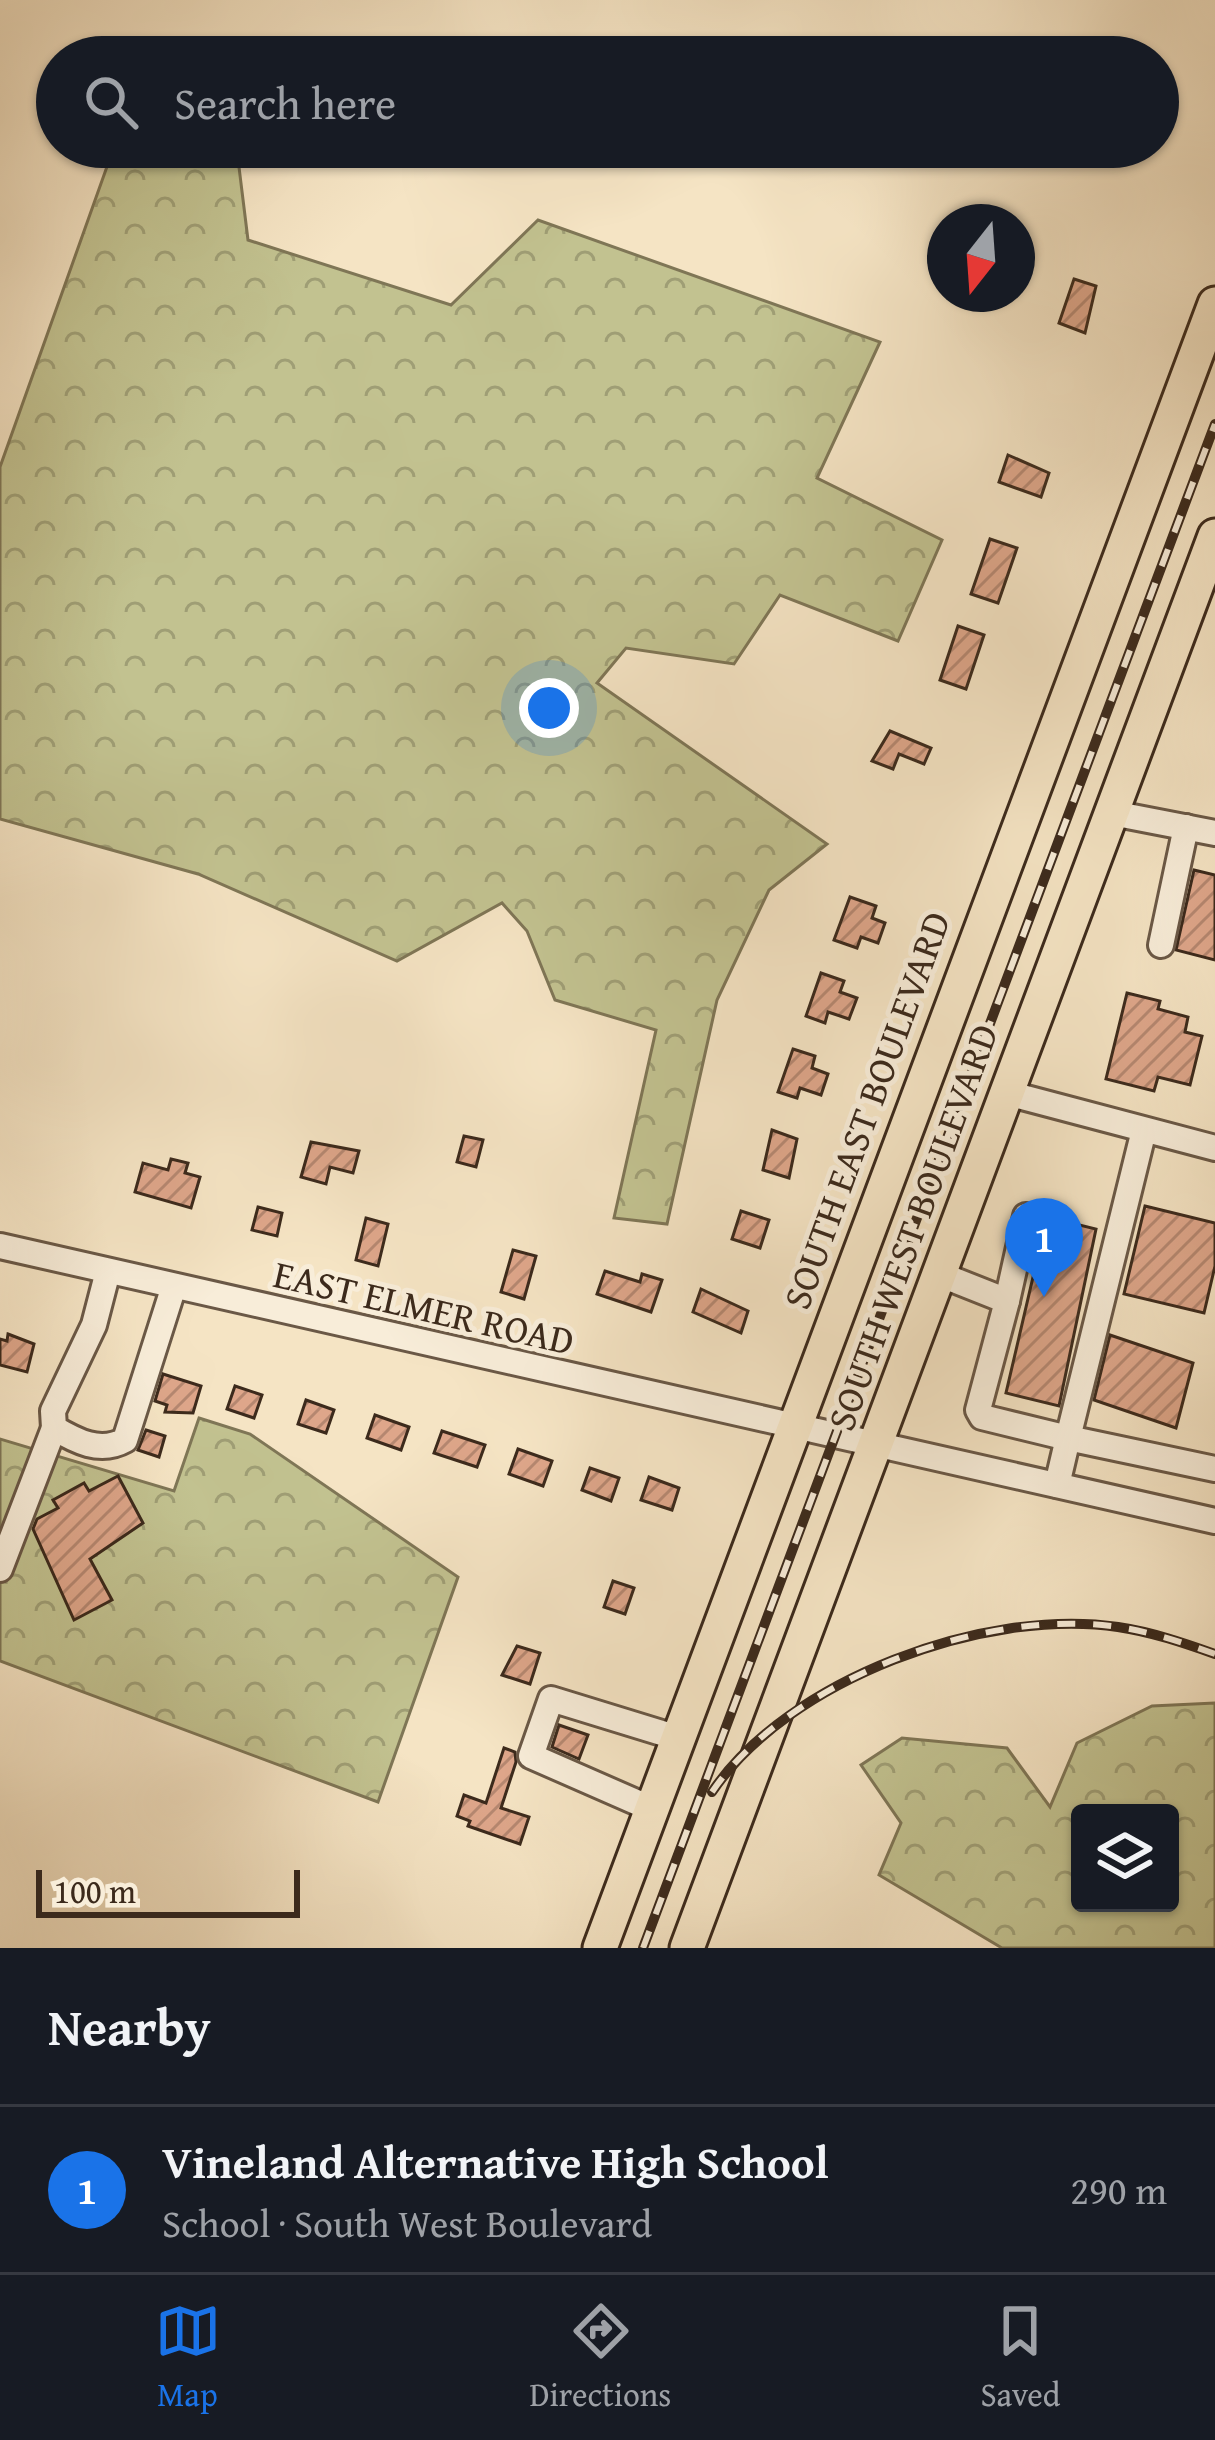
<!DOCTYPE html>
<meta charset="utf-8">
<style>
:root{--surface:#171b24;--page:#242831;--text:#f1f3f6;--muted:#9ea1a6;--line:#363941;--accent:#1a73e8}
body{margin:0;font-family:"Gentium Book Plus",serif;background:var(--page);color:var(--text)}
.controls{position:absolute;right:36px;bottom:36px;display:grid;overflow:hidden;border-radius:12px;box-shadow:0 3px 9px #0004}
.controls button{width:108px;height:108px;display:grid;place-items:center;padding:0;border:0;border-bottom:3px solid var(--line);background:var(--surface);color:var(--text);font:60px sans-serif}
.compass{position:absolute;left:927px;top:204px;width:108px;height:108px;border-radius:50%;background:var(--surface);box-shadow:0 3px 9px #0004;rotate:197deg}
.scale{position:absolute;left:36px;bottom:30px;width:264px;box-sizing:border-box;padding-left:12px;border:6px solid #3c2a1c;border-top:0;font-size:33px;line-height:42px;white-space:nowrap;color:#3c2a1c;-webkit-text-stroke:9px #f8edd9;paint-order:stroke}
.you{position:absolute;left:549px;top:708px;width:42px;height:42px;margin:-30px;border:9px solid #fff;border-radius:50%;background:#1a73e8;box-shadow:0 0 0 18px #1a73e833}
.badge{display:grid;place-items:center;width:78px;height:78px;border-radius:50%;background:var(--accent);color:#fff;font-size:39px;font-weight:700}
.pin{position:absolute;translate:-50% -99px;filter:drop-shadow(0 3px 6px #0008)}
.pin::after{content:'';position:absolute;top:63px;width:42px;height:36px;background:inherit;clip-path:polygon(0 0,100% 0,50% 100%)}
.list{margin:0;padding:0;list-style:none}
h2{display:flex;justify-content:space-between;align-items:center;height:156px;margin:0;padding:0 48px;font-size:51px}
h2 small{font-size:39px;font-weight:400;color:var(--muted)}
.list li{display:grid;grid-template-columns:78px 1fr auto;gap:36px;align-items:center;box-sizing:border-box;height:168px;padding:0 48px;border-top:3px solid var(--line)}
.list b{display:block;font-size:45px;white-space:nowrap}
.list p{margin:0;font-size:39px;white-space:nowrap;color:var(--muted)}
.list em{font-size:39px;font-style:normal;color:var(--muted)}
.icon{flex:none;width:66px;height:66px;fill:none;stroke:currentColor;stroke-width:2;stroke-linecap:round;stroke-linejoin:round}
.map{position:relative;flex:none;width:1215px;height:1948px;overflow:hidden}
.search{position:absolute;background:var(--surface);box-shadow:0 3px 9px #0004;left:36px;right:36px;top:36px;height:132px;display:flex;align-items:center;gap:30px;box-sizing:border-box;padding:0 42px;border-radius:66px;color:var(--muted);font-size:45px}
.sheet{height:324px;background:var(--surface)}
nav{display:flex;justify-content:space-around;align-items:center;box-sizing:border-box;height:168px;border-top:3px solid var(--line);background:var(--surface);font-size:33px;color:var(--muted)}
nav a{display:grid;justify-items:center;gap:6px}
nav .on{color:var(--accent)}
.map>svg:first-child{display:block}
.forest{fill:url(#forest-crowns);stroke:#7f7656;stroke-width:3;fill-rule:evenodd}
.building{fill:url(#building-hatch);stroke:#3c2a1c;stroke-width:3}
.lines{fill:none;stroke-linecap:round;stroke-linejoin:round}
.minor-casing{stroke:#6a5846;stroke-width:30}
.major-casing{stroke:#3c2a1c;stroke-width:39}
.minor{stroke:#f8edd9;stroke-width:24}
.major{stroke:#f5e4c4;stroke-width:33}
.rail-casing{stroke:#3c2a1c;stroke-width:10}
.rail{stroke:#f8edd9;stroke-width:6;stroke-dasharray:18;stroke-linecap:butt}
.labels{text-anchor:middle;stroke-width:10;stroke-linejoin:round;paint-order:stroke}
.street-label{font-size:39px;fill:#3c2a1c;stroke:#f8edd9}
</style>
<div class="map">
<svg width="1215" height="1948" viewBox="0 0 1215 1948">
<defs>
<pattern id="forest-crowns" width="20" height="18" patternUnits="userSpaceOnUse" patternTransform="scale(3)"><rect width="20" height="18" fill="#c2c290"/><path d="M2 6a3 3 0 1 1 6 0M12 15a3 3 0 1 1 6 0" fill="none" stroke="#9f9e75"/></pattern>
<pattern id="building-hatch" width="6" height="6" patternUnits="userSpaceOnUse" patternTransform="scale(3)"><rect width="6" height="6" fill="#dea68a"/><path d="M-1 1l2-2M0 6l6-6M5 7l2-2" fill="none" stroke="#b58770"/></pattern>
</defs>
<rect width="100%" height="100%" fill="#f5e4c4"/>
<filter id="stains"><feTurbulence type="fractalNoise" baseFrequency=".00167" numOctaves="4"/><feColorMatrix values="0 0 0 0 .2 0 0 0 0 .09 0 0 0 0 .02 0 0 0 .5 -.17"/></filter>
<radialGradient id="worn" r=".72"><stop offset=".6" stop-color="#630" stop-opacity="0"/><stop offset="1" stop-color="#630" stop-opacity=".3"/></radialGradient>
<g class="forest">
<path d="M 114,147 L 223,147 L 238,159 L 248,240 L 451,305 L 538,220 L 880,342 L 817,478 L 942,540 L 898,641 L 780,595 L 734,664 L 626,648 L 597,683 L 827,844 L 769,890 L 717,1000 L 667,1224 L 614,1218 L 656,1030 L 555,1000 L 527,931 L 502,903 L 397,961 L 198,874 L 0,819 L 0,467 Z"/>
<path d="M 199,1418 L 250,1434 L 458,1577 L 378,1802 L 0,1661 L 0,1439 L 174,1491 Z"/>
<path d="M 1215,1703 L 1215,1948 L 1002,1948 L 879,1875 L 901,1823 L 861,1765 L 902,1738 L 1007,1748 L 1050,1807 L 1077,1743 L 1152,1706 ZM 1170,1813 L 1170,1903 L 1080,1903 L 1080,1813 Z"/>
</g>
<g class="building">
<path d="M 1074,279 L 1096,286 L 1085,333 L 1059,323 Z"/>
<path d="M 1008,455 L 1049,473 L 1041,497 L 999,482 Z"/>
<path d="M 990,539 L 1017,548 L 998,603 L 971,594 Z"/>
<path d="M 958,626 L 984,635 L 966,689 L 940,680 Z"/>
<path d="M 890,731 L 931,748 L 924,764 L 899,754 L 893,769 L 872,761 Z"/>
<path d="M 1194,870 L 1215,875 L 1215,960 L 1176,950 Z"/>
<path d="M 850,897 L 876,906 L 872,918 L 885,923 L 878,943 L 861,937 L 857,948 L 834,940 Z"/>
<path d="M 821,973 L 844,981 L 840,992 L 857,998 L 849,1019 L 828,1012 L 825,1023 L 806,1016 Z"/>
<path d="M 1127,993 L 1160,1001 L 1158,1009 L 1188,1017 L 1185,1032 L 1202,1036 L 1190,1085 L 1158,1077 L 1154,1091 L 1106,1079 Z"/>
<path d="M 793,1049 L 815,1056 L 812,1068 L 828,1074 L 821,1095 L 800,1088 L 797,1098 L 778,1092 Z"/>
<path d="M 772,1130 L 797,1139 L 789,1178 L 763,1170 Z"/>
<path d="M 464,1136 L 483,1140 L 476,1167 L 457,1162 Z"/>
<path d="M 311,1142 L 359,1151 L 353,1173 L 330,1167 L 326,1184 L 301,1177 Z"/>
<path d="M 171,1159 L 188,1163 L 185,1173 L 200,1177 L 191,1208 L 135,1192 L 143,1163 L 168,1170 Z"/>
<path d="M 1145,1206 L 1215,1223 L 1215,1266 L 1204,1313 L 1124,1294 Z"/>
<path d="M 258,1207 L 282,1213 L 277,1236 L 252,1230 Z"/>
<path d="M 741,1211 L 769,1220 L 760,1248 L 732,1239 Z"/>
<path d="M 1047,1217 L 1096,1229 L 1059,1406 L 1006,1393 Z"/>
<path d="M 366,1218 L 388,1224 L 378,1266 L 356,1260 Z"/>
<path d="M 513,1250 L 536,1256 L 524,1299 L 501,1292 Z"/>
<path d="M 605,1271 L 640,1282 L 642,1274 L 662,1280 L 651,1312 L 597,1294 Z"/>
<path d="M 701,1289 L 748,1311 L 741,1333 L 693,1312 Z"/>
<path d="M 8,1334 L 34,1344 L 27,1372 L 0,1365 L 0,1339 L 7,1341 Z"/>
<path d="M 1110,1335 L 1193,1363 L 1176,1428 L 1094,1400 Z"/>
<path d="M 163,1374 L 201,1386 L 193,1413 L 165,1412 L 167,1405 L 155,1401 Z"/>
<path d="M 235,1386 L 262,1395 L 254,1418 L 227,1409 Z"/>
<path d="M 306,1400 L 334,1410 L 326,1433 L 298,1424 Z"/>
<path d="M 375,1415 L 409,1427 L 401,1450 L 367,1438 Z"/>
<path d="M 146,1430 L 165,1436 L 159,1457 L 138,1450 Z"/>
<path d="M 442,1431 L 485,1445 L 477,1467 L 434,1453 Z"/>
<path d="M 518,1449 L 552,1461 L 543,1486 L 509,1474 Z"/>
<path d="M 590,1468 L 619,1478 L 611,1501 L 582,1490 Z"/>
<path d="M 118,1476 L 143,1523 L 90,1559 L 112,1600 L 74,1620 L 33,1529 L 37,1519 L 58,1508 L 53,1500 L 84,1483 L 89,1491 Z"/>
<path d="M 649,1477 L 679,1488 L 672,1510 L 641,1500 Z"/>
<path d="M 613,1581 L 634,1588 L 625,1614 L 604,1607 Z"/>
<path d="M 517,1646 L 540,1653 L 530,1684 L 502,1675 Z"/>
<path d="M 559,1725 L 588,1735 L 579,1759 L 552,1747 Z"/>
<path d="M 504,1748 L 515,1752 L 516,1762 L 501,1808 L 529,1817 L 520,1844 L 468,1826 L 470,1821 L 457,1816 L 464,1795 L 486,1803 Z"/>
</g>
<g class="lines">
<defs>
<g id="minor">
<path d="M 1112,813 L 1215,833"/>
<path d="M 1161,945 L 1186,827"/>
<path d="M 1007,1093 L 1215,1148"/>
<path d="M 0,1246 L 1215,1521"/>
<path d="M 108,1271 L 94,1325 L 53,1411 L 54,1428 C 76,1441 100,1454 125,1440 L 174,1286"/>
<path d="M 939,1274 L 1007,1301 L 978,1410 L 982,1417 L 1068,1438 L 1144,1130"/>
<path d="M 1007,1301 L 1026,1216"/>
<path d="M 1057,1485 L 1068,1438 L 1215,1469"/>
<path d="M 0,1569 L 54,1428"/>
<path d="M 652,1809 L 531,1756 L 551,1699 L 678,1738"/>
</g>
<g id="major">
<path d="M 600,1948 L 1215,304"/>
<path d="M 687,1948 L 1215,536"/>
</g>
</defs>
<use href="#minor" class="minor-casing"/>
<use href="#major" class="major-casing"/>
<use href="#minor" class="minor"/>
<use href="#major" class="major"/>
<defs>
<g id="rail">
<path d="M 712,1792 C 788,1679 986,1607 1118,1627 C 1152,1632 1184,1643 1215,1654"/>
<path d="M 643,1948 L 1215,424"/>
</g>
</defs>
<use href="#rail" class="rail-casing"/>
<use href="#rail" class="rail"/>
</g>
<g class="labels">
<g class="street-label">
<text transform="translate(866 1110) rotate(-70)" y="14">SOUTH EAST BOULEVARD</text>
<text transform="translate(912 1227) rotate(-70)" y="14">SOUTH WEST BOULEVARD</text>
<text transform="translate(424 1307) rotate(13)" y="14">EAST ELMER ROAD</text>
</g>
</g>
<rect width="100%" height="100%" filter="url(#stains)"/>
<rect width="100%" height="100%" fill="url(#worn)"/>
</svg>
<div class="controls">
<button><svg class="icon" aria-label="layers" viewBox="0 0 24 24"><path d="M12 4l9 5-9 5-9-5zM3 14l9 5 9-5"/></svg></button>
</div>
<svg class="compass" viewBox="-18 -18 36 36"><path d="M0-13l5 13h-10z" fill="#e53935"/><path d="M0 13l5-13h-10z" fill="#9ea1a6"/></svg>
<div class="scale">100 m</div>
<div class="you"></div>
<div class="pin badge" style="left:1044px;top:1297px">1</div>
<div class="search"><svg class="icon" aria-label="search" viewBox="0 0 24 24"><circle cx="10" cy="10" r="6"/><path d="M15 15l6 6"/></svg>Search here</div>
</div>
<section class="sheet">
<h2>Nearby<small></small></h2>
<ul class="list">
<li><span class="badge">1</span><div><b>Vineland Alternative High School</b><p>School · South West Boulevard</p></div><em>290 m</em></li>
</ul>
</section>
<nav>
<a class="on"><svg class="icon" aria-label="map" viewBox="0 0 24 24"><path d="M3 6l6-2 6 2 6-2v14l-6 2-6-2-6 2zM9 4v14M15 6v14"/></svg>Map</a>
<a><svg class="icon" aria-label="directions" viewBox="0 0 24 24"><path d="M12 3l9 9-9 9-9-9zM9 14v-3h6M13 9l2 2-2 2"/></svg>Directions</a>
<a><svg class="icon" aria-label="saved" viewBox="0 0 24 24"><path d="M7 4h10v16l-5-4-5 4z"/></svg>Saved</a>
</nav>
